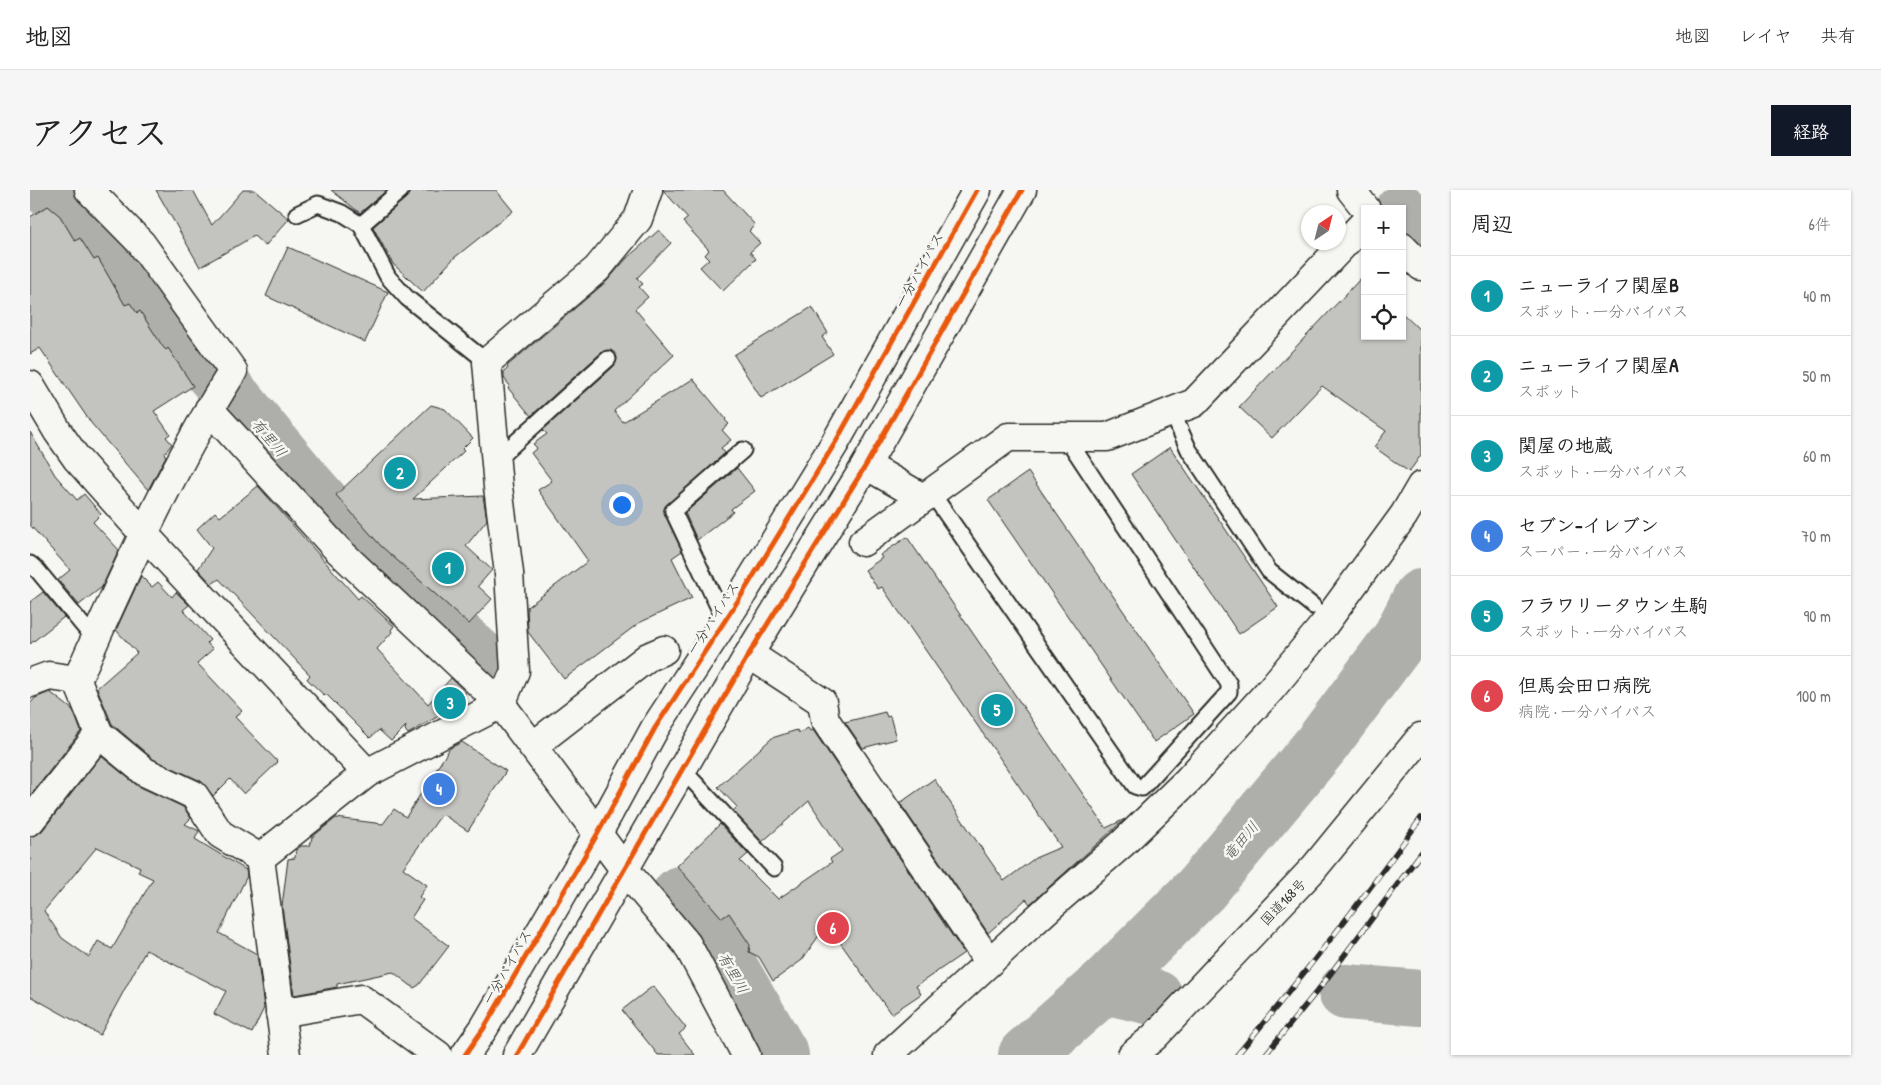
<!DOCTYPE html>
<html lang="ja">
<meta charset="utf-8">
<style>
:root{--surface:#fff;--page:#f6f6f6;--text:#222;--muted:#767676;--line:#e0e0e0;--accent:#111827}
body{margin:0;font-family:"Patrick Hand","Klee One",sans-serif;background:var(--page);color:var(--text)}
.controls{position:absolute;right:15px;top:15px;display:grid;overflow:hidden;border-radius:0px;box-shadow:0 1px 4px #0004}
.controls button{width:45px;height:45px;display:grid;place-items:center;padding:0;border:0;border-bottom:1px solid var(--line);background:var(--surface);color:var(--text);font:25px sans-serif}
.compass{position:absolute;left:1271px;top:15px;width:45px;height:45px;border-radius:50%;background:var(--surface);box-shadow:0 1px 4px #0004;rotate:35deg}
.you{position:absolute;left:591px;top:314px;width:18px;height:18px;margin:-12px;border:4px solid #fff;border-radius:50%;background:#1a73e8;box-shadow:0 0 0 8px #1a73e833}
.badge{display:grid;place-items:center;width:32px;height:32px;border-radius:50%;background:var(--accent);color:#fff;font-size:16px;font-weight:700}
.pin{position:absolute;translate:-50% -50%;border:2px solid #fff;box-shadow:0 1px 5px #0006}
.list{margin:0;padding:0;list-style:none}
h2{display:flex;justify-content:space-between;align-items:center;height:65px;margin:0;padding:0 20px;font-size:21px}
h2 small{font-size:16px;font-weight:400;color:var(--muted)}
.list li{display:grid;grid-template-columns:32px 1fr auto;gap:15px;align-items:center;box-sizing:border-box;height:80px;padding:0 20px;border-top:1px solid var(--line)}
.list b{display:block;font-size:19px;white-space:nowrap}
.list p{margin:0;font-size:16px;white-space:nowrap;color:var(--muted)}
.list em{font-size:16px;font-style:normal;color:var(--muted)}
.icon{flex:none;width:28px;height:28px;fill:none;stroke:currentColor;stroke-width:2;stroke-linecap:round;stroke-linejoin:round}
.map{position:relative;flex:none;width:1391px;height:865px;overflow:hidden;border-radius:0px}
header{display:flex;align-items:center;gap:30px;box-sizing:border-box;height:70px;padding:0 25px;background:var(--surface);border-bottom:1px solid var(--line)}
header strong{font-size:24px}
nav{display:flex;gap:28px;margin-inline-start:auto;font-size:18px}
.intro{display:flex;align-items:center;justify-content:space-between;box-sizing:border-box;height:120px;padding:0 30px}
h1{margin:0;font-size:35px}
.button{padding:12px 22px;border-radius:0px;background:var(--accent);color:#fff;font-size:18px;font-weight:700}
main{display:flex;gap:30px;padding:0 30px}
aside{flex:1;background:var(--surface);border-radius:0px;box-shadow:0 1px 4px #0004}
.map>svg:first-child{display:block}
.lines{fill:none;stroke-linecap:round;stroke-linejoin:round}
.river{stroke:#aeaeab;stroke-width:56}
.building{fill:#c3c3c0;stroke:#2b2b2b;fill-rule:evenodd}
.service-casing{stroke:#2b2b2b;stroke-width:19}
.minor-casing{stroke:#2b2b2b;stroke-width:31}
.trunk-casing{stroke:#2b2b2b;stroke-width:31}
.service{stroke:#f6f6f2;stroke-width:15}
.minor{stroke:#f6f6f2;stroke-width:28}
.trunk{stroke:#f6f6f2;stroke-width:28}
.rail-casing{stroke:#2b2b2b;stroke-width:5.5}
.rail{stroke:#f6f6f2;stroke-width:4;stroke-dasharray:11;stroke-linecap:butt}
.cycleway-casing{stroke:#f6f6f2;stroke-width:8}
.cycleway{stroke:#e8590c;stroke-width:5}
.labels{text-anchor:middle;stroke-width:5;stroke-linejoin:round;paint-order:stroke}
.street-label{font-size:14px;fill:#2b2b2b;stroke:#f6f6f2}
.water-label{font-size:15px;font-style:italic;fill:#525251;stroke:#f6f6f2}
</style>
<header>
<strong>地図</strong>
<nav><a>地図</a><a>レイヤ</a><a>共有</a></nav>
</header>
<div class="intro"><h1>アクセス</h1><a class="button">経路</a></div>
<main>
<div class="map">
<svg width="1391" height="865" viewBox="0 0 1391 865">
<rect width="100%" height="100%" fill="#f6f6f2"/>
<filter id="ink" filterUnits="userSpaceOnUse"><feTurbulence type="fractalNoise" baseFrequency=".02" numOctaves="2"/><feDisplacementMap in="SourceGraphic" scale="10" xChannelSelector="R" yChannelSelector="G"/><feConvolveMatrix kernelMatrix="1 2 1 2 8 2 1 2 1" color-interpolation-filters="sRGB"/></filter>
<g filter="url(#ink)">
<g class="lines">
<g class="river">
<path d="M 20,0 L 67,44 L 278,297 L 335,362 L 469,485"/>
<path d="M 1372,22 L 1391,42"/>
<path d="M 650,704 L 684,750 L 751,865"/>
<path d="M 1074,796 L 1126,808"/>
<path d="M 1316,802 L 1391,808"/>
<path d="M 996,865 L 1074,796 L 1171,699 L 1291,555 L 1369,450 L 1391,407"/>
</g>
</g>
<g class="building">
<path d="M 126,0 L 163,0 L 182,35 L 213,0 L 225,0 L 259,29 L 235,56 L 224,46 L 170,77 Z"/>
<path d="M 301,0 L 357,0 L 330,23 Z"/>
<path d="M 380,0 L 466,0 L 483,21 L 424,68 L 393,102 L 363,74 L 343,37 L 377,7 Z"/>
<path d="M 633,0 L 693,0 L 725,35 L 719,41 L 730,53 L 720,62 L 726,69 L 693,101 L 670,77 L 679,69 L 675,65 L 679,60 L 653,32 L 658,28 Z"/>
<path d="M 18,16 L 30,26 L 45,51 L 50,48 L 64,70 L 68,68 L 95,115 L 100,113 L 107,123 L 110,121 L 133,157 L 136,160 L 138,158 L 163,196 L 124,221 L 140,244 L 136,247 L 142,254 L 134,264 L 136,266 L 118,300 L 61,233 L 10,158 L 0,164 L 0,27 Z"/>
<path d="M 629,40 L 641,53 L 607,88 L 613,94 L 609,97 L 618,107 L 605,119 L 644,165 L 584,221 L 593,232 L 663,189 L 696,229 L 695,230 L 699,234 L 692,240 L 701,250 L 691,258 L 695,263 L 634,319 L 635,325 L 652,361 L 642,368 L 662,408 L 609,433 L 534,489 L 498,442 L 497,417 L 558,371 L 508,300 L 522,291 L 501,263 L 507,258 L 503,254 L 517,244 L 513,240 L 584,176 L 587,168 L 581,160 L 572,162 L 501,226 L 478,198 L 480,196 L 474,188 L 474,182 L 478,178 L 477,176 L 577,91 L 597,68 Z"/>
<path d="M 258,57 L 358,102 L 335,152 L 236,106 Z"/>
<path d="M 1333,86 L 1335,146 L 1372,146 L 1372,123 L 1391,141 L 1391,265 L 1379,282 L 1344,257 L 1356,241 L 1292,196 L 1242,248 L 1209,217 Z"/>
<path d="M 782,117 L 798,143 L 792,147 L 803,164 L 731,208 L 704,165 Z"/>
<path d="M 401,215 L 415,219 L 443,248 L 432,259 L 434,261 L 383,309 L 453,306 L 457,330 L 436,356 L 462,380 L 448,396 L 462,409 L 439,434 L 351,356 L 306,305 Z"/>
<path d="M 0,242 L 25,285 L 47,310 L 54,304 L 71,324 L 63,332 L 89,360 L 72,397 L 49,415 L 28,390 L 40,380 L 0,335 Z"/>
<path d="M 1140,257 L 1248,417 L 1209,444 L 1101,284 Z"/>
<path d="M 707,278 L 725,301 L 701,319 L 703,322 L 667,350 L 655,323 Z"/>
<path d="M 998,282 L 1164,524 L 1124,552 L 958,310 Z"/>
<path d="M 228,296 L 328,409 L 331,406 L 364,436 L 361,440 L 362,442 L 347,459 L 398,514 L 421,488 L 435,501 L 434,511 L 378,544 L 375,540 L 376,536 L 361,551 L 349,540 L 340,548 L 296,504 L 295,506 L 277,489 L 280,485 L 189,389 L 182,394 L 168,379 L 182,358 L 167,339 L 185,322 L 190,327 Z"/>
<path d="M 877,347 L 1076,638 L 1095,629 L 1000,714 L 996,709 L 958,743 L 870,613 L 904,589 L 974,691 L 1005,668 L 1031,657 L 852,397 L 848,399 L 835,380 L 852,368 L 850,365 Z"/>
<path d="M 111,386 L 122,397 L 128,392 L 142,407 L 146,402 L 159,415 L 153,420 L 180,450 L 177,453 L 183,459 L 167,473 L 212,521 L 205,527 L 248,572 L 214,604 L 200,589 L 183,606 L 171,591 L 123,569 L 82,534 L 67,498 L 107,463 L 86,440 Z"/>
<path d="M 13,402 L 34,427 L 0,454 L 0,412 Z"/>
<path d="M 20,502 L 43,520 L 51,541 L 0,606 L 0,514 L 5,508 Z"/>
<path d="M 855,522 L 857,527 L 860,526 L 866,549 L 833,558 L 815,532 Z"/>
<path d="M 778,538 L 780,541 L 783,540 L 934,763 L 886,796 L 891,804 L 861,824 L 797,734 L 772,770 L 743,791 L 729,767 L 719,762 L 720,755 L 699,723 L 692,728 L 647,676 L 690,634 L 718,664 L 710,671 L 748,709 L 802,672 L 800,669 L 812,661 L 779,611 L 732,652 L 703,621 L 707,617 L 688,597 L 742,548 L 767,540 L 769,543 Z"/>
<path d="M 432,552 L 476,581 L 438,641 L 412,624 L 373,678 L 397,695 L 389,707 L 393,710 L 381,728 L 419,756 L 389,795 L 384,798 L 363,782 L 307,794 L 307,797 L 264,805 L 252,716 L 258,669 L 265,668 L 266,660 L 271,656 L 280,656 L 282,647 L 306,628 L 353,634 L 364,619 L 376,627 L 420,558 Z"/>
<path d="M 71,566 L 108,596 L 153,617 L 161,628 L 155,634 L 169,641 L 165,649 L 216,680 L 217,686 L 189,743 L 227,764 L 234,818 L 222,843 L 184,824 L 196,801 L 116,760 L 70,845 L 0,806 L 0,646 L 12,641 ZM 67,657 L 110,677 L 108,682 L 123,689 L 82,759 L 68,751 L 59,767 L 32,748 L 14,721 Z"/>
<path d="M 623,796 L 656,838 L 649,844 L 665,865 L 628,865 L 592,820 Z"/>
</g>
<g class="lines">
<defs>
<g id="service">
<path d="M 267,24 L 288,14 L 312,23 L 331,35 L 358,87 L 377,108 L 457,172"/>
<path d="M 331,35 L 371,0"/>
<path d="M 1142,222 L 1159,260 L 1239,381 L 1283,416"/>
<path d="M 466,270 L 578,169"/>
<path d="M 901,302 L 1105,596 L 1112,598 L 1199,502 L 1199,494 L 1036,247"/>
<path d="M 0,374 L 8,381 L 65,450"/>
<path d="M 695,431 L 643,321 L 713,260"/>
<path d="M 652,579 L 744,678"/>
</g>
<g id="minor">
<path d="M 59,0 L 111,53 L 203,181 C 141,279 94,384 47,490 L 69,544 L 115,582 L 164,605 L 190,644 L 230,668"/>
<path d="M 1321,0 L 1336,19"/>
<path d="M 1372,57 L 1391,76"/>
<path d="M 0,195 L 28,242 L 47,269 L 113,343 L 337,583"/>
<path d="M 179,219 L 307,359 L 471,514 L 594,679 L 657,754 L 716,865"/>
<path d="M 836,275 L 893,308"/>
<path d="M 833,352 L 978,247 L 1077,247 L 1164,213 L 1335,32"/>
<path d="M 719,464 L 792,512 L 795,530 L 959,772"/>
<path d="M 0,493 L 19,486 L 47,490"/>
<path d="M 503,556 L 618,467 L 634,460"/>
<path d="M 0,631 L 69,544"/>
<path d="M 250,823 L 331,809 L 408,865"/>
<path d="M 256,865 L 230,668 L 337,583 L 471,514 L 485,481 L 479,383 L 468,297 L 457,172 L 567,79 L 608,29 L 618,0"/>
<path d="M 858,865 L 1023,714 L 1092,654 L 1158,590 L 1241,499 L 1293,436 L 1374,325 L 1391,296"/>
</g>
<g id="trunk">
<path d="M 435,865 L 454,838 L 568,643 L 625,538 L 711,406 L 805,253 L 947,0"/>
<path d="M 487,865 L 719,464 L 836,275 L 992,0"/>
<path d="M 1102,865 L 1124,847 L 1284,678 L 1391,547"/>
</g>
</defs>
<use href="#service" class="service-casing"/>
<use href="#minor" class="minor-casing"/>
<use href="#trunk" class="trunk-casing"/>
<use href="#service" class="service"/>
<use href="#minor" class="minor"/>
<use href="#trunk" class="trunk"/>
<defs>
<g id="rail">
<path d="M 1207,865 C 1271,788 1333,710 1391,628"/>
<path d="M 1235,865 L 1292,795 L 1391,663"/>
</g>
</defs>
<use href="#rail" class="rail-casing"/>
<use href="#rail" class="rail"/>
<defs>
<g id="cycleway">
<path d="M 435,865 L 454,838 L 568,643 L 625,538 L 711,406 L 805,253 L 947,0"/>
<path d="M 487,865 L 719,464 L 836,275 L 992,0"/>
</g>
</defs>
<use href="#cycleway" class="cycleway-casing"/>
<use href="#cycleway" class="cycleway"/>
</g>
</g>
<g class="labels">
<g class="street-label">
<text transform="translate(889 80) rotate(-61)" y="5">一分バイパス</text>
<text transform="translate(683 428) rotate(-57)" y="5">一分バイパス</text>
<text transform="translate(1253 712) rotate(-46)" y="5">国道168号</text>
<text transform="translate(477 777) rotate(-60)" y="5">一分バイパス</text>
</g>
<g class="water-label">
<text transform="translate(239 248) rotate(50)" y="5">有里川</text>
<text transform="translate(1211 651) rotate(-50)" y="5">竜田川</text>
<text transform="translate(703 783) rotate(60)" y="5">有里川</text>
</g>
</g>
</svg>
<div class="controls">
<button>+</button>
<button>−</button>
<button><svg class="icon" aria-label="locate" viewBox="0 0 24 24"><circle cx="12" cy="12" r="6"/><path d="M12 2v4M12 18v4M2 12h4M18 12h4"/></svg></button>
</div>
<svg class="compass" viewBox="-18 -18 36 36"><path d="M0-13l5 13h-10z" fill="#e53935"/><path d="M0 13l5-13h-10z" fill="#767676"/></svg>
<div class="you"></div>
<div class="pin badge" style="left:418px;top:378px;background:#0f9aa8">1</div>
<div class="pin badge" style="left:370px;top:283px;background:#0f9aa8">2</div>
<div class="pin badge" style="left:420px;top:513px;background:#0f9aa8">3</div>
<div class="pin badge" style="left:409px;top:599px;background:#3f7fe0">4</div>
<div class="pin badge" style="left:967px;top:520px;background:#0f9aa8">5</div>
<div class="pin badge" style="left:803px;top:738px;background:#e0444e">6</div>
</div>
<aside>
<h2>周辺<small>6件</small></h2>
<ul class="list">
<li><span class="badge" style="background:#0f9aa8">1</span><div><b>ニューライフ関屋B</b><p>スポット · 一分バイパス</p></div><em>40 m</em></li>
<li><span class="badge" style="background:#0f9aa8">2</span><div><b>ニューライフ関屋A</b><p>スポット</p></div><em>50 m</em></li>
<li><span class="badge" style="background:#0f9aa8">3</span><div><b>関屋の地蔵</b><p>スポット · 一分バイパス</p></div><em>60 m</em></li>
<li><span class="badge" style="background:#3f7fe0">4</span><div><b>セブン-イレブン</b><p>スーパー · 一分バイパス</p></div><em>70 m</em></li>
<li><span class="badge" style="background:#0f9aa8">5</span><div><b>フラワリータウン生駒</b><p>スポット · 一分バイパス</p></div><em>90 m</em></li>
<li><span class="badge" style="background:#e0444e">6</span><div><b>但馬会田口病院</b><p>病院 · 一分バイパス</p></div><em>100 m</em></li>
</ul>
</aside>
</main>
